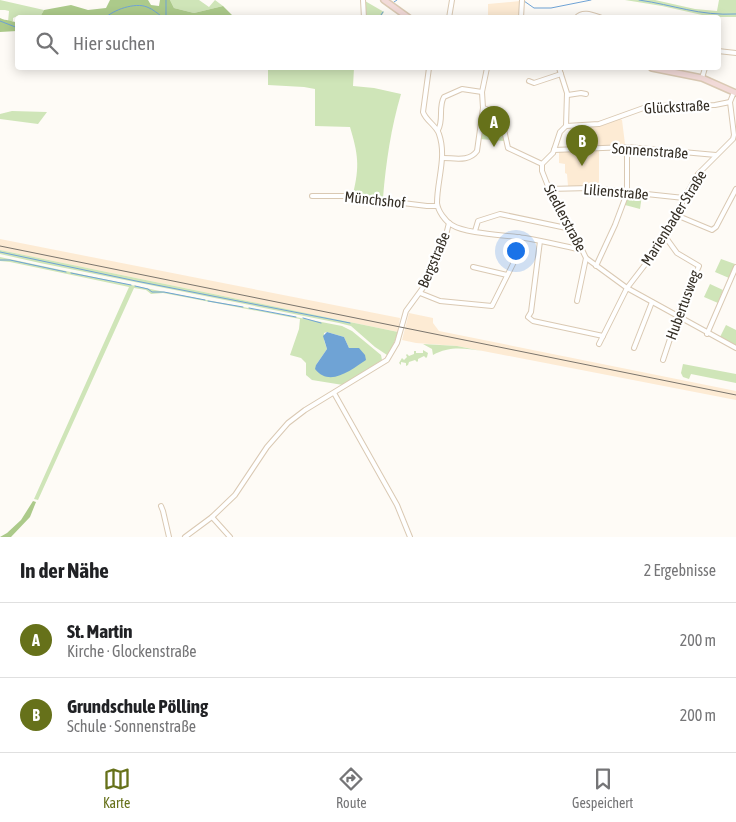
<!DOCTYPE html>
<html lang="de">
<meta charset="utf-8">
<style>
:root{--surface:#fff;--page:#f6f6f6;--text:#202124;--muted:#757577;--line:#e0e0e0;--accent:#66711a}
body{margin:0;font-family:"Asap Condensed",sans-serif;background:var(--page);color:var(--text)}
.you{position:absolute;left:515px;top:250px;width:18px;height:18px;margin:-12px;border:4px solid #fff;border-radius:50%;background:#1a73e8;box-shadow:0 0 0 8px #1a73e833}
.badge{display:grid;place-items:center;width:32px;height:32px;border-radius:50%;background:var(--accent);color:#fff;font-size:16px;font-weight:700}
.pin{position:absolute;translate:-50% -41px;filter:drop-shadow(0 1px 2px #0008)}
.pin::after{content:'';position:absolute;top:26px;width:18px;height:15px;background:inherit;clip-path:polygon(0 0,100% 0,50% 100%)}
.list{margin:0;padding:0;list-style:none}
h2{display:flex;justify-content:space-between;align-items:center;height:65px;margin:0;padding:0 20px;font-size:21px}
h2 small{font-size:16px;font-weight:400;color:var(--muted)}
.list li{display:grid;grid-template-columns:32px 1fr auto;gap:15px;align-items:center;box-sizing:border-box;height:75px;padding:0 20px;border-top:1px solid var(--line)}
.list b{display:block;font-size:19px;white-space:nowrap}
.list p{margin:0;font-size:16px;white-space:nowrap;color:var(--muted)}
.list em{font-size:16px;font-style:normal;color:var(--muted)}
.icon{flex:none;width:28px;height:28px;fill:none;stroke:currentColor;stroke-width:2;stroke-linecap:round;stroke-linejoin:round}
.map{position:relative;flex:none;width:736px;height:537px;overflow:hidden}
.search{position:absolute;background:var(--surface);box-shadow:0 2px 12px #0003;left:15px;right:15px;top:15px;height:55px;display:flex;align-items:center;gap:12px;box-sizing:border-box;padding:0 18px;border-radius:5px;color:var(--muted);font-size:19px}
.sheet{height:215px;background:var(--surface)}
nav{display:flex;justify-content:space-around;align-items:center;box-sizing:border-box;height:70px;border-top:1px solid var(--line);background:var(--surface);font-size:14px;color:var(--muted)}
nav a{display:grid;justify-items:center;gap:2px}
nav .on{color:var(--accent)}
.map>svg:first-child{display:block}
.built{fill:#fdebd4}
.green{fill:#cfe5b8;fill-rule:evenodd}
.forest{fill:#acca8a}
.water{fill:#6fa3d5}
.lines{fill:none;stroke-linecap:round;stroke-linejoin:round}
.stream{stroke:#6fa3d5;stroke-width:1}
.street-casing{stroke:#dac9b3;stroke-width:6}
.secondary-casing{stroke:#dac9b3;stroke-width:8}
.street{stroke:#fff;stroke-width:4}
.secondary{stroke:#f2dad8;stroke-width:5}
.rail{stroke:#7a756d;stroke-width:1}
.labels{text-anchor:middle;stroke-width:4.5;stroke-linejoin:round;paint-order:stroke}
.street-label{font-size:15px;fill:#342e25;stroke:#fff}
</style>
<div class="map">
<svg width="736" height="537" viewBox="0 0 736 537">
<rect width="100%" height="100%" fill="#fefbf6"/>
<g class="built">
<path d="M 520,1 L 520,17 L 488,17 L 488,4 Z"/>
<path d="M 619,118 L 622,120 L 625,144 L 592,146 L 591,126 L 606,124 Z"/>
<path d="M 599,150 L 599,187 L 568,186 L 567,174 L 565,173 L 565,164 L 559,163 L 559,151 Z"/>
<path d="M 0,239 L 400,318 L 398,332 L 0,250 Z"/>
<path d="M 409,313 L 433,318 L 433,323 L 439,331 L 736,391 L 736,400 L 457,346 L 416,343 L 402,340 Z"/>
</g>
<g class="green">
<path d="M 0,0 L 44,10 L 40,17 L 29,17 L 20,15 L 13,18 L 13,21 L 8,22 L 9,11 L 5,10 L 0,10 Z"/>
<path d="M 170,0 L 199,0 L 209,7 L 215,0 L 223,6 L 194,13 L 174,8 Z"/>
<path d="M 625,0 L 655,0 L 695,9 L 717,11 L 719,0 L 736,0 L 736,17 L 711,17 L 662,6 Z"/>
<path d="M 365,1 L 384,12 L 381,17 L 366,17 Z"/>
<path d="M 268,68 L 354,68 L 353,86 L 374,88 L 401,94 C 391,128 386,162 383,198 L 353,194 C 360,166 358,154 350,127 L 315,126 L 315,89 L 304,87 L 268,85 Z"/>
<path d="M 12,111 L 47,112 L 38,124 L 0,119 L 0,114 Z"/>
<path d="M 484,111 C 501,114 504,126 504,141 L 480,139 Z"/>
<path d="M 628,194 L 642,195 L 640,209 L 625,205 Z"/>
<path d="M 0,250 L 398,332 L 393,346 L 387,355 L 375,347 L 351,326 L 339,323 L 40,263 L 0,254 Z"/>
<path d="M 0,257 L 155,290 L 342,326 L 352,331 L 381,355 L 382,360 L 343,385 L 312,380 L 306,375 L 306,363 L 301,358 L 290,355 L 299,329 L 300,319 L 163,293 L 151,294 L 146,290 L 134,288 L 38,500 L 34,499 L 129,287 L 10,262 L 0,261 ZM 327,332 L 344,337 L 349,348 L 353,348 L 316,365 L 327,349 L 324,340 L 324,333 Z"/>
<path d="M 721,259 L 735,264 L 729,278 L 715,272 Z"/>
<path d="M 710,284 L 723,290 L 718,303 L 704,297 Z"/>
<path d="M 726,325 L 736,330 L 736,346 L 720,337 Z"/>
<path d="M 423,344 L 457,346 L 482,351 C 464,348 449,346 433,355 L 432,349 Z"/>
<path d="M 423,350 L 428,353 L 427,357 L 426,358 L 424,356 L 418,359 L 418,361 L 417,362 L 415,360 L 409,362 L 408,365 L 406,366 L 406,363 L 401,362 L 401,365 L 399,363 L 402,358 L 404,360 L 407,357 L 406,355 L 407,354 L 409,356 L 414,354 L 414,351 L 416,351 L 416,353 L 423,353 Z"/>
<path d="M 683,364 L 736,374 L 736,383 L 691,374 L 689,379 L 683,377 L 681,373 Z"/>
</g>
<g class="forest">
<path d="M 110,0 L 148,0 L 151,5 L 159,6 L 160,0 L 170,0 L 174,8 L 194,13 L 223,6 L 234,17 L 40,17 L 44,10 L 71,5 L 88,10 L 106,8 Z"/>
<path d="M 0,18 C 6,21 12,20 17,23 L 17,31 L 0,32 Z"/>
<path d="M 33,501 L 36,502 L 30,517 L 11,537 L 0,537 L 7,533 L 21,520 Z"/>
</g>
<path class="water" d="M 327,332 L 344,337 L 349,348 L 359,348 L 365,355 L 366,360 C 352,369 330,388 315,369 L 316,365 L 327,349 L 323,336 Z"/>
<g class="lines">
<g class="stream">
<path d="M 166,0 L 166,18"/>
<path d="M 639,0 C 674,5 699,16 736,14"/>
<path d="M 524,1 L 534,8 L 551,8 L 591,0"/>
<path d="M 394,2 L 397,0"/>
<path d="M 105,18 C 113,10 135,2 147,7 C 153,9 158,14 164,18"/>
<path d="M 379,18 L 383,12"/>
<path d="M 0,21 L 18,28"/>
<path d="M 0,252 L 136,281 L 350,323"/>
<path d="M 0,260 L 10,260 L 66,272"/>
<path d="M 71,273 L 131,285"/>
<path d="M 135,286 L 148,289 L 152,292 L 164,292 L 205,300"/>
<path d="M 208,301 L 243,307"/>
<path d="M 249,308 L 296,317"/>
<path d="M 303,318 L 321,323"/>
</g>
<defs>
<g id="street">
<path d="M 363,0 L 364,18"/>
<path d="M 449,18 L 452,0"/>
<path d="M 521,18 L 522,0"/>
<path d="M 576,18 C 583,10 593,15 602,18"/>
<path d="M 718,51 L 736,53"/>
<path d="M 429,68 L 423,112 C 426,121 436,125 439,134 C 447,157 437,180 437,203 C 438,211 445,221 452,225 C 466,234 507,235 525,238 C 544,241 563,246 582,250"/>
<path d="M 559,68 L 567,93 L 566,126 L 560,132 L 553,153 L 542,164 L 542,171 L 557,209 L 577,239 L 586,258 L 627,288 L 736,348"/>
<path d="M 702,78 L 705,68"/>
<path d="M 529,81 L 534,83 L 561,74"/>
<path d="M 568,95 L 581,93 L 586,94"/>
<path d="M 483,108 L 495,112 L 501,116 L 508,148 L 542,164"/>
<path d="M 566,126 L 599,124 L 649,106 L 715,105 L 730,102"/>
<path d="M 438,130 C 444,120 438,107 444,97 L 462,89 L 482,92"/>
<path d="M 554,150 L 627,147 L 716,155"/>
<path d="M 443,158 C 455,158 469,162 477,151 L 483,108 L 482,92 L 487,68"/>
<path d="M 548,189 L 590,188 L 684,198"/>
<path d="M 312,196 L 346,196 L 427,206 L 437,206"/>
<path d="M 676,215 L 712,230 L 716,227 L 736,189"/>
<path d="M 475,231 L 478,221 L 500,214 L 571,229"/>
<path d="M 540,241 L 531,312 L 528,317 L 533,321 L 603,336"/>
<path d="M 596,266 L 615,225 L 627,193 L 627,147"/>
<path d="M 473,267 L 507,275"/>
<path d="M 420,293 L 440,301 L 492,306 L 515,260 L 519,237"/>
<path d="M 577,301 L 586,258"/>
<path d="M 707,334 L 736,267"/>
<path d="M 599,344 L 627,288 L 654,253 L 698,174 L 733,139 L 734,135 L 730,102 L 734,92"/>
<path d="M 634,348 L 652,302"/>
<path d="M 663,360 L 680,309 L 699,266 L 677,253 L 664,235"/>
<path d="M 334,393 L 397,505 L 410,537"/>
<path d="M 161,506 L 163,511 L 169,537"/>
<path d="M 212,517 L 230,537"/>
<path d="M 185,537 L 212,517 L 235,495 L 267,447 L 288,423 L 305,410 L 387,360 L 397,343 L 406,311 L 425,285 L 445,239 L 449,223"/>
</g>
<g id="secondary">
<path d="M 384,0 L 409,18"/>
<path d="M 652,68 L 702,78 L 736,93"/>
</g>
</defs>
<use href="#street" class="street-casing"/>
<use href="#secondary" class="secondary-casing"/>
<use href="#street" class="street"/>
<use href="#secondary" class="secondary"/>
<path class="rail" d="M 0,246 L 736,395"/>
</g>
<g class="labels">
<g class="street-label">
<text transform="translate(677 107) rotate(-3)" y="5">Glückstraße</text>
<text transform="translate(650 151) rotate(4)" y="5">Sonnenstraße</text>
<text transform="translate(616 192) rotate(5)" y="5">Lilienstraße</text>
<text transform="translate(375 200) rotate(6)" y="5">Münchshof</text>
<text transform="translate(565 218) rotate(62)" y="5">Siedlerstraße</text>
<text transform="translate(674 218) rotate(-58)" y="5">Marienbader Straße</text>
<text transform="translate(434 260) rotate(-67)" y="5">Bergstraße</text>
<text transform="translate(683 305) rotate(-70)" y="5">Hubertusweg</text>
</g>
</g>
</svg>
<div class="you"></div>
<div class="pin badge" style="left:494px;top:147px">A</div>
<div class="pin badge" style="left:582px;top:166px">B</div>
<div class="search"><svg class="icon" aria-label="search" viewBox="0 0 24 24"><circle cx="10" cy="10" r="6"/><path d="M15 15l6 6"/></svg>Hier suchen</div>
</div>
<section class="sheet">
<h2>In der Nähe<small>2 Ergebnisse</small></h2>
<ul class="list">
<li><span class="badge">A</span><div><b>St. Martin</b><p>Kirche · Glockenstraße</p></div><em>200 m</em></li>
<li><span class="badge">B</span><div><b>Grundschule Pölling</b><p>Schule · Sonnenstraße</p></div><em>200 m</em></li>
</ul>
</section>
<nav>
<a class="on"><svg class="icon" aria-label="map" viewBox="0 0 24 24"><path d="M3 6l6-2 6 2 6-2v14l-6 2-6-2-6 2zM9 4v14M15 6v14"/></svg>Karte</a>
<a><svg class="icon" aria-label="directions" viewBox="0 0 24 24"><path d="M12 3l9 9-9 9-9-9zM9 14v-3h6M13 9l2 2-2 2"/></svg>Route</a>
<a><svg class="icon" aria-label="saved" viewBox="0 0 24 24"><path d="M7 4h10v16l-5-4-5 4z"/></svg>Gespeichert</a>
</nav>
